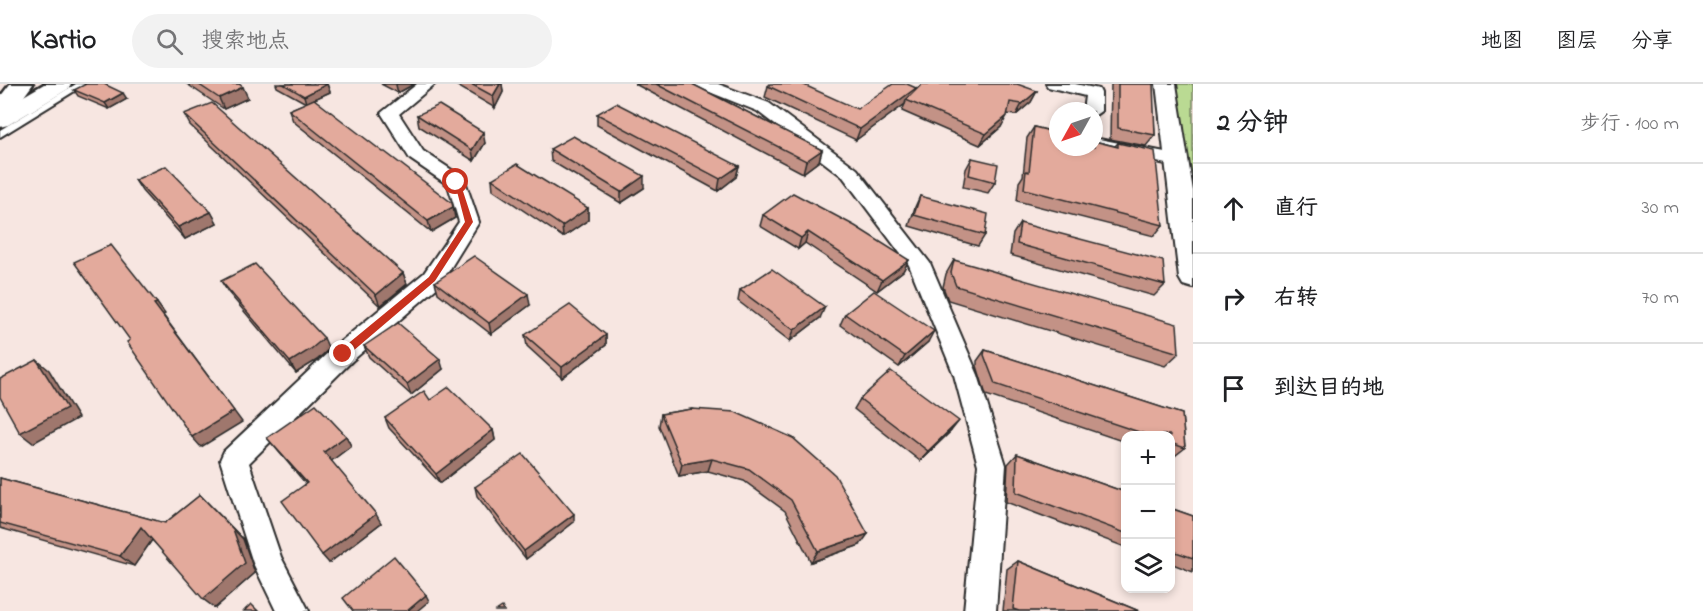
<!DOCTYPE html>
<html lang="zh">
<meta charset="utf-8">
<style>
:root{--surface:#fff;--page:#f2f2f2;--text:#202124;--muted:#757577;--line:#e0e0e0}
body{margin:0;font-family:"Indie Flower","LXGW WenKai TC",sans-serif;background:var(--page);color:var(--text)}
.controls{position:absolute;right:18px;bottom:18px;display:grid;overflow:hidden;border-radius:12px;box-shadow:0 3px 9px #0003}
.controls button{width:54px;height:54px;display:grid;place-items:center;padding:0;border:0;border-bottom:2px solid var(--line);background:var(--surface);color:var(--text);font:30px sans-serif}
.compass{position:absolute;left:1049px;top:18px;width:54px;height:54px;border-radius:50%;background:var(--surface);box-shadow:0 3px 9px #0003;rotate:230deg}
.stop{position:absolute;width:18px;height:18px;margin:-14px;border:4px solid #c8321e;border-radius:50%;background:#fff}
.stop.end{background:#c8321e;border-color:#fff;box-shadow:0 2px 6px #0008}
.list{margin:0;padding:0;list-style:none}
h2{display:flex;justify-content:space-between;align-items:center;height:78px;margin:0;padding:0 24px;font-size:26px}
h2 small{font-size:20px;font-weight:400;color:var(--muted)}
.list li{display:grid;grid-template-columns:39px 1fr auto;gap:18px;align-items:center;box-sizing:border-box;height:90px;padding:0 24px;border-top:2px solid var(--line)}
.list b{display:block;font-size:22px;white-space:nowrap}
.list em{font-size:20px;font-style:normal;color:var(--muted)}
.icon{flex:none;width:33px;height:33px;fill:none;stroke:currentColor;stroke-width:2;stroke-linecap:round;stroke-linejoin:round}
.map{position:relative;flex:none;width:1193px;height:527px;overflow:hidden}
header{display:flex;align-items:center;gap:36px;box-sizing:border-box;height:84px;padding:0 30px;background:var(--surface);border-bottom:2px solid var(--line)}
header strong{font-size:28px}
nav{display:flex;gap:33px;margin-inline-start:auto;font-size:21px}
.search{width:420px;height:54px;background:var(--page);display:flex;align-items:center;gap:15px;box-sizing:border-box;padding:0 21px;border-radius:33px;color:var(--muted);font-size:22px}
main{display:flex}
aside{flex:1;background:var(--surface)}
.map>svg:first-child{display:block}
.green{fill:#bada93;stroke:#72825f;stroke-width:1.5}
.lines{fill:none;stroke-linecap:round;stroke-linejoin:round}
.service-casing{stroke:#2b2b2b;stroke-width:4}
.minor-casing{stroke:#2b2b2b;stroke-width:4}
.tertiary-casing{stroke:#2b2b2b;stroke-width:4}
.secondary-casing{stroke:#2b2b2b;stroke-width:5}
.motorway-casing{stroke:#2b2b2b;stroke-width:5}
.service{fill:#fff;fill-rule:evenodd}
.minor{fill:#fff;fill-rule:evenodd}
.tertiary{fill:#fff;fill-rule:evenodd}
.secondary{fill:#fff;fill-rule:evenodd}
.motorway{fill:#fff;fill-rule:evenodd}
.wall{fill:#c39286;stroke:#2b2b2b;stroke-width:1.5}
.shaded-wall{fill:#9f776d;stroke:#2b2b2b;stroke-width:1.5}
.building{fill:#e3aa9c;stroke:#2b2b2b;stroke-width:1.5}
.route{fill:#c8321e}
</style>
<header>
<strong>Kartio</strong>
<div class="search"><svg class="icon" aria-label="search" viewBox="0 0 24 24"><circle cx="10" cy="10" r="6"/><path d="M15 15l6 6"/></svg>搜索地点</div>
<nav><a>地图</a><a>图层</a><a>分享</a></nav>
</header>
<main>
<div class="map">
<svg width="1193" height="527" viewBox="0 0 1193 527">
<rect width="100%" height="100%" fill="#f7e6e1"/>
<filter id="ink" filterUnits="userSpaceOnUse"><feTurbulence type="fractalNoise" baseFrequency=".0167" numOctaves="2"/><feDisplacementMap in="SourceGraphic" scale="12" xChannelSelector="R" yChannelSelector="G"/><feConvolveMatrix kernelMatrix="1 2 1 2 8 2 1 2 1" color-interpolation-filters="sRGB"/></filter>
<g filter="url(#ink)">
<path class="green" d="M 1176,0 L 1193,0 L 1193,151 Z"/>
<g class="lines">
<defs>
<path id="service" d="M 76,0 L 86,0 L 0,53 L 0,46 Z"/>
<g id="minor">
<path d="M 417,0 L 435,0 L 399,30 L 423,67 L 464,94 L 479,138 L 440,201 L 352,277 L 249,379 L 281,473 L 309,527 L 276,527 L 253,479 L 220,376 L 224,367 L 334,263 L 424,189 L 459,138 L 448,101 L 410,75 L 381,29 Z"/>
<path d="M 695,0 L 718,0 L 769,19 L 857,85 L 930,179 L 978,291 L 1006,381 L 996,527 L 964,527 L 978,381 L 954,291 L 909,181 L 843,93 L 757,27 L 697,3 Z"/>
<path d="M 1046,0 L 1075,0 L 1099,5 L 1101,9 L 1101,27 L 1094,32 L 1094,27 L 1083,27 L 1085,12 L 1048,3 Z"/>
<path d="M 1094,54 L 1175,70 L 1182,72 L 1184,76 L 1182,80 L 1175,82 L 1088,63 L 1094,63 Z"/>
</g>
<path id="tertiary" d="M 1156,0 L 1176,0 L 1193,107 L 1193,204 L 1183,201 L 1179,194 Z"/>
<path id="secondary" d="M 44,0 L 71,0 L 68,5 L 8,41 L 0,43 L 0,26 Z"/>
<path id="motorway" d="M 10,0 L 33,0 L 8,34 L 0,36 L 0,13 Z"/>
</defs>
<use href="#service" class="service-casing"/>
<use href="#minor" class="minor-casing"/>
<use href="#tertiary" class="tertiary-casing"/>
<use href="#secondary" class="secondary-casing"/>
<use href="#motorway" class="motorway-casing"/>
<use href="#service" class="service"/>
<use href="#minor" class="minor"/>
<use href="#tertiary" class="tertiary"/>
<use href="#secondary" class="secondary"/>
<use href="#motorway" class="motorway"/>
</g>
<g class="wall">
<path d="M 187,0 L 239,0 L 248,14 L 224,25 Z"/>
<path d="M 276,0 L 327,0 L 330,8 L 314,15 L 455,134 L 431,148 L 293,37 L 289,26 L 306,19 L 277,3 Z"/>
<path d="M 381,0 L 414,0 L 398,9 Z"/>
<path d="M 454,0 L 502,0 L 503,8 L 495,24 Z"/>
<path d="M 635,0 L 692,0 L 822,66 L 819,77 L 803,89 Z"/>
<path d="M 1111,0 L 1152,0 L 1155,51 L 1146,62 L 1110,55 Z"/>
<path d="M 768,2 L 857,25 L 914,8 L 1037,7 L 1031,18 L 1016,31 L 1007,30 L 1001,43 L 980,61 L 902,27 L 905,20 L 856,56 L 765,13 Z"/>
<path d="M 74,6 L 127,15 L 109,25 L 78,12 Z"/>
<path d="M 184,30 L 403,189 L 407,200 L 380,222 L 190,41 Z"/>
<path d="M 597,30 L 739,82 L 736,93 L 718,107 L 597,41 Z"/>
<path d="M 417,31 L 485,59 L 474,77 L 419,42 Z"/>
<path d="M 1034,43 L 1115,62 L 1118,59 L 1163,141 L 1154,152 L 1017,117 L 1019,98 L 1023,92 L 1027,54 Z"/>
<path d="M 550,65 L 644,104 L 621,119 L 551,77 Z"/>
<path d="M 972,74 L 995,98 L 988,109 L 963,103 L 966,85 Z"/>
<path d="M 492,95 L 588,124 L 588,136 L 563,153 L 493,106 Z"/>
<path d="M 135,96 L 211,128 L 217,139 L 185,155 L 142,107 Z"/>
<path d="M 920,112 L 985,151 L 978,162 L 909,142 L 915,123 Z"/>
<path d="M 763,131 L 909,176 L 903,187 L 877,207 L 805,159 L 798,165 L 760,142 Z"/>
<path d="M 1020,139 L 1165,201 L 1154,212 L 1010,171 L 1013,150 Z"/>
<path d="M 954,176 L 1179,269 L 1165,282 L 948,216 L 943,203 L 946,190 Z"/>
<path d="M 221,197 L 329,265 L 317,276 L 296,289 L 228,208 Z"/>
<path d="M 435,198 L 530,221 L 491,250 L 438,209 Z"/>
<path d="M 740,206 L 820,234 L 790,257 L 738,217 Z"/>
<path d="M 845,230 L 928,258 L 899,283 L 840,241 Z"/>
<path d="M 525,251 L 606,251 L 606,261 L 562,294 L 527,262 Z"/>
<path d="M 364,262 L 443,285 L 411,311 L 369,273 Z"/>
<path d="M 985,266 L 1182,330 L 1185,364 L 1172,374 L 1170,373 L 1170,351 L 1125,351 L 1125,358 L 986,311 L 977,282 L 977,277 Z"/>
<path d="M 860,315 L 951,347 L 920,377 L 854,325 Z"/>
<path d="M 430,316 L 493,346 L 495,356 L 440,399 L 389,344 L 385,334 Z"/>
<path d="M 692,325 L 860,461 L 811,478 L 785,427 L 744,397 L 708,387 L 679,392 L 659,342 L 661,330 Z"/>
<path d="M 346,352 L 351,362 L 331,377 L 381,439 L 329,479 L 306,400 L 267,354 Z"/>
<path d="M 1017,370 L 1125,408 L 1125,463 L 1006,418 L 1008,380 Z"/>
<path d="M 0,394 L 165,439 L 200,411 L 243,455 L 255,489 L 215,524 L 152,456 L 134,482 L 0,444 Z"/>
<path d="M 475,403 L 574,438 L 526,475 L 477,412 Z"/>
<path d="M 1170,424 L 1193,432 L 1193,488 L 1170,479 Z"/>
<path d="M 1018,477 L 1139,527 L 1003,527 L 1007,485 Z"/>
</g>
<g class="shaded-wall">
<path d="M 327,0 L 330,8 L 306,19 L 304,12 Z"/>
<path d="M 397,0 L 414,0 L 398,9 L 396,1 Z"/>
<path d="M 500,0 L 502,0 L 503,8 L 495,24 L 493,12 Z"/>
<path d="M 243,3 L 248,14 L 224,25 L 219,14 Z"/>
<path d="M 916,4 L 912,15 L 906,16 L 905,20 L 856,56 L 860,45 Z"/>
<path d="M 1037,7 L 1031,18 L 1016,31 L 1022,20 Z"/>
<path d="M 123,9 L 127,15 L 109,25 L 105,19 Z"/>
<path d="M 1007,32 L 1001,43 L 980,61 L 986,50 Z"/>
<path d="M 483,48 L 485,59 L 474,77 L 472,66 Z"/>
<path d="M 822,66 L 819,77 L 803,89 L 806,77 Z"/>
<path d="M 739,82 L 736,93 L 718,107 L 720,95 Z"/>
<path d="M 644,92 L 644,104 L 621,119 L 621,108 Z"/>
<path d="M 453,123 L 455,134 L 431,148 L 428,137 Z"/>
<path d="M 588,124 L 588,136 L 563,153 L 562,142 Z"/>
<path d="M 211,128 L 217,139 L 185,155 L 178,143 Z"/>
<path d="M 808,148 L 805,159 L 798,165 L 801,154 Z"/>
<path d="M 909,176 L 903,187 L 877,207 L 882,196 Z"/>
<path d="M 403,189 L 407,200 L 380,222 L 376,211 Z"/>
<path d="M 528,210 L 530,221 L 491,250 L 489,239 Z"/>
<path d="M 157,219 L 165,230 L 163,231 L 242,338 L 201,363 L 192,353 L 154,220 Z"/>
<path d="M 825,223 L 820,234 L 790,257 L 794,246 Z"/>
<path d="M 934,247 L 928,258 L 899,283 L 905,272 Z"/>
<path d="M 606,251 L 606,261 L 562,294 L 562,283 Z"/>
<path d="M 324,254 L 329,265 L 317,276 L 296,289 L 290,278 Z"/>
<path d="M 440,275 L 443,285 L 411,311 L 407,300 Z"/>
<path d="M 37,276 L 49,286 L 78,334 L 33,359 L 20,349 Z"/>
<path d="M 959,337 L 951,347 L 920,377 L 928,367 Z"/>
<path d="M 493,346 L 495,356 L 440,399 L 436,390 Z"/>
<path d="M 346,352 L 351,362 L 330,378 L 324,368 Z"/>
<path d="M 712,375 L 708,387 L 679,392 L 682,380 Z"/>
<path d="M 200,411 L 243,455 L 255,489 L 215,524 L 203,515 Z"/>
<path d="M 376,430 L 381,439 L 329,479 L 322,471 Z"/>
<path d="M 574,430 L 574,438 L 526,475 L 524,467 Z"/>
<path d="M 141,443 L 154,453 L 134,482 L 120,472 Z"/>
<path d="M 868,450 L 860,461 L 811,478 L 818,467 Z"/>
<path d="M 426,511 L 429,517 L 417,527 L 407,527 Z"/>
</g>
<g class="building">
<path d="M 86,0 L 104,0 L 123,9 L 105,19 L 74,6 Z"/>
<path d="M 198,0 L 239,0 L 243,3 L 219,14 Z"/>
<path d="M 283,0 L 327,0 L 304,12 Z"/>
<path d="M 471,0 L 500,0 L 493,12 Z"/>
<path d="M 656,0 L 692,0 L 822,66 L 806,77 Z"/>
<path d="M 770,0 L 802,0 L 857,25 L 893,0 L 907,0 L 916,4 L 860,45 L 768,2 Z"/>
<path d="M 922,0 L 1017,0 L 1037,7 L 1022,20 L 1010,18 L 1007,32 L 986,50 L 906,16 Z"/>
<path d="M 1118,0 L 1152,0 L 1153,1 L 1155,51 L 1118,44 Z"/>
<path d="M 314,15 L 383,68 L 385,68 L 452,119 L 453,123 L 428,137 L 289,26 Z"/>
<path d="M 212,19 L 403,189 L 376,211 L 184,30 Z"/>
<path d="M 616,19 L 739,82 L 720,95 L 597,30 Z"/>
<path d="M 439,21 L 483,48 L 472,66 L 417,31 Z"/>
<path d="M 1034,43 L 1058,49 L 1058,63 L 1094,63 L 1094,57 L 1118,63 L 1118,59 L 1155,67 L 1163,141 L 1024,105 L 1026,87 L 1029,88 Z"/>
<path d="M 573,52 L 644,92 L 621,108 L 550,65 Z"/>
<path d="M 972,74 L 998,80 L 995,98 L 969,91 Z"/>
<path d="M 517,80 L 588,124 L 562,142 L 492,95 Z"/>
<path d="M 166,82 L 211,128 L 178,143 L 135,96 Z"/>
<path d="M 793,109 L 855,142 L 909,176 L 882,196 L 808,148 L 801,154 L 763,131 Z"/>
<path d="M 920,112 L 988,130 L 985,151 L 914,131 Z"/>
<path d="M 1020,139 L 1163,177 L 1165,201 L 1017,160 Z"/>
<path d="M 111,161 L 157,219 L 154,220 L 234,327 L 192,353 L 127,258 L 130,256 L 74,178 Z"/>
<path d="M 474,172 L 528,210 L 489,239 L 435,198 Z"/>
<path d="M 954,176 L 1177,240 L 1179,269 L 956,202 L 951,189 Z"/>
<path d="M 255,180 L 324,254 L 311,265 L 290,278 L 221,197 Z"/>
<path d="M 772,185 L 825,223 L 794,246 L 740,206 Z"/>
<path d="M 874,207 L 934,247 L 905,272 L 845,230 Z"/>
<path d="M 570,221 L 606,251 L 562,283 L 525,251 Z"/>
<path d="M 398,239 L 440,275 L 407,300 L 364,262 Z"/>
<path d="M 985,266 L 1182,330 L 1185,364 L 1170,359 L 1170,351 L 1148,351 L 995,300 L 984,271 Z"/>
<path d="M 37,276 L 67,324 L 20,349 L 0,313 L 0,295 Z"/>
<path d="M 891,287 L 959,337 L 928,367 L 860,315 Z"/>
<path d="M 449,303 L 493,346 L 436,390 L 385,334 L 424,307 L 430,316 Z"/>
<path d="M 316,320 L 346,352 L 324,368 L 376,430 L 322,471 L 282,417 L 307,399 L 267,354 Z"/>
<path d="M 692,325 L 735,328 L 793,354 L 835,391 L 868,450 L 818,467 L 791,416 L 749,385 L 712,375 L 682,380 L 661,330 Z"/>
<path d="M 523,370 L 574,430 L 524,467 L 475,403 Z"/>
<path d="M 1017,370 L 1125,408 L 1125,449 L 1016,408 Z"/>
<path d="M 0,394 L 165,439 L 200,411 L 233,445 L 245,479 L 203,515 L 141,443 L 120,472 L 0,439 Z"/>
<path d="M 1170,424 L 1193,432 L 1193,474 L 1170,466 Z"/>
<path d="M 394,472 L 426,511 L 407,527 L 353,527 L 343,514 Z"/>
<path d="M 1018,477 L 1139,527 L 1019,527 L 1013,525 Z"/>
<path d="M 251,520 L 258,527 L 244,527 Z"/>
<path d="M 502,523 L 504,527 L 496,527 Z"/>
</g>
</g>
<path class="route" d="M 454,96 L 460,98 L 473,138 L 435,197 L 346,273 L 339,273 L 339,267 L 429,193 L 465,138 Z"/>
</svg>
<div class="controls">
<button>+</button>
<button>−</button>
<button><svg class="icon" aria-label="layers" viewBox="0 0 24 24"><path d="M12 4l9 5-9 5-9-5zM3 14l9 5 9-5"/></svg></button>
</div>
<svg class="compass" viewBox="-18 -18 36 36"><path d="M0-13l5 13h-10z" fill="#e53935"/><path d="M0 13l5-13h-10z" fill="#757577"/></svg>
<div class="stop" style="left:456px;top:98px"></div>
<div class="stop end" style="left:343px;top:270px"></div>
</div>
<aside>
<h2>2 分钟<small>步行 · 100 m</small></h2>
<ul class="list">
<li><svg class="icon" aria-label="ahead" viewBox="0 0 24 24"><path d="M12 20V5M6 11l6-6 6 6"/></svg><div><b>直行</b></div><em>30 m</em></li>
<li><svg class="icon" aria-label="right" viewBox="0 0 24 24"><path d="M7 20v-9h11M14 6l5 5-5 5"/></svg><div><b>右转</b></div><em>70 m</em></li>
<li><svg class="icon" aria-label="arrive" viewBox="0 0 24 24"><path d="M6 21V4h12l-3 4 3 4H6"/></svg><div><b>到达目的地</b></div></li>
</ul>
</aside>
</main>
